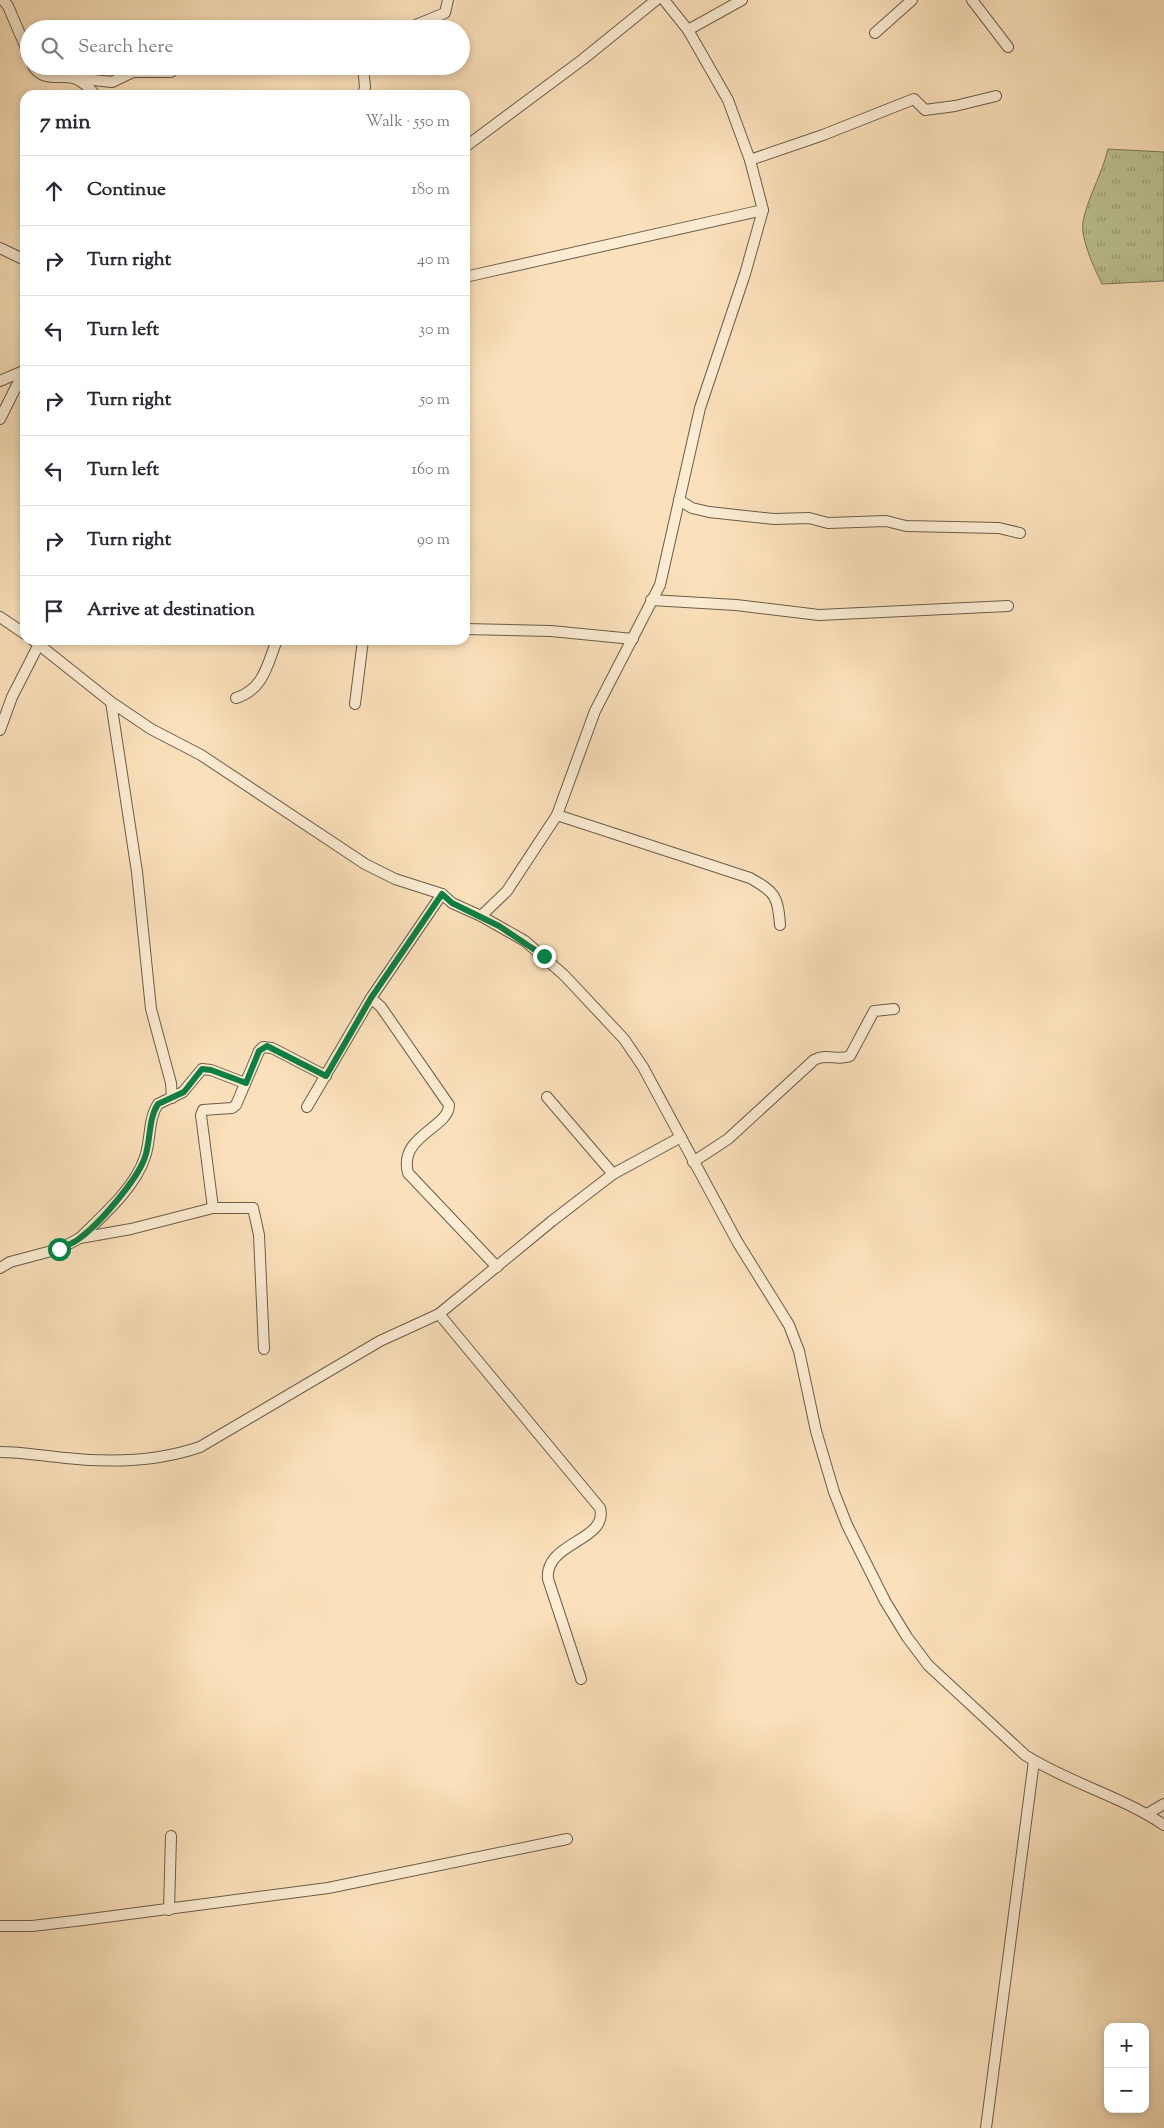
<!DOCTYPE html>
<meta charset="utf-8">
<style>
:root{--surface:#fff;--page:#f2f2f3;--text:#2b2b33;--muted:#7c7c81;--line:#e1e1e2}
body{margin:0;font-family:"Sorts Mill Goudy",serif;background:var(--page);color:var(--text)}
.controls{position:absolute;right:15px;bottom:15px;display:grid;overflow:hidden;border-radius:10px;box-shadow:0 2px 8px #0003}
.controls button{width:45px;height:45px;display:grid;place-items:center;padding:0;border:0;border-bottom:1px solid var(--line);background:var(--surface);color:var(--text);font:25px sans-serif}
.stop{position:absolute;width:15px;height:15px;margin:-11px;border:4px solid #0b8043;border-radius:50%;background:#fff}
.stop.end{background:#0b8043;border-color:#fff;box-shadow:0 1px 5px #0008}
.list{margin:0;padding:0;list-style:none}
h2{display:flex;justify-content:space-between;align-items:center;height:65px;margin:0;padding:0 20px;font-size:21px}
h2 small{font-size:16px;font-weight:400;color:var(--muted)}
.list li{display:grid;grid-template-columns:32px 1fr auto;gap:15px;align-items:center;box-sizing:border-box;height:70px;padding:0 20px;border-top:1px solid var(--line)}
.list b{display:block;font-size:19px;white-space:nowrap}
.list em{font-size:16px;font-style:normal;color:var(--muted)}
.icon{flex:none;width:28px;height:28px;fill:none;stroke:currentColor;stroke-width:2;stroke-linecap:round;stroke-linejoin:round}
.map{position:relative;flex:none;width:1164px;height:2128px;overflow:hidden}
.search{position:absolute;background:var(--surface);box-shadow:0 2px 8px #0003;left:20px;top:20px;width:450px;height:55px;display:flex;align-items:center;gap:12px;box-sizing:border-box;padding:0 18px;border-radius:28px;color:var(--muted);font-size:19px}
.panel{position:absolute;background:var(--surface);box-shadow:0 2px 8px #0003;left:20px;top:90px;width:450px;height:555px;border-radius:15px}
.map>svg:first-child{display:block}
.grass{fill:url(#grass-tufts);stroke:#7c795c}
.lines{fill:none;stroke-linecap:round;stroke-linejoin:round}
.minor-casing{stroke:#6c5c4a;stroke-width:12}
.minor{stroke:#fcecd3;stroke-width:10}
.route{stroke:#0b8043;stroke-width:6}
</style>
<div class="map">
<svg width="1164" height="2128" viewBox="0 0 1164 2128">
<defs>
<pattern id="grass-tufts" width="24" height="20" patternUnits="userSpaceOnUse" patternTransform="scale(1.25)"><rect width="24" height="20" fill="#bcc392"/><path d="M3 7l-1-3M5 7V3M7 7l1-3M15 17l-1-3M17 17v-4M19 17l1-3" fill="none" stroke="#9a9f77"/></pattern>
</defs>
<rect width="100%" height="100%" fill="#fbe1bb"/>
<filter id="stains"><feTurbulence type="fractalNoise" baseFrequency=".004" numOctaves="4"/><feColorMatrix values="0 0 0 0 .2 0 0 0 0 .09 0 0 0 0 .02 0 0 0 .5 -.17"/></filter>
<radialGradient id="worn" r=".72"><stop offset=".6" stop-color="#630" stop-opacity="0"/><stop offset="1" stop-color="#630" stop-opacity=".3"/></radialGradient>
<path class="grass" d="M 1108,149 L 1164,152 L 1164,281 L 1102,284 C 1095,270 1080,238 1083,222 C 1087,199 1102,174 1108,149 Z"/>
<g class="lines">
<defs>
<g id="minor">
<path d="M 3,0 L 8,6 L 29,55"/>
<path d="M 972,0 L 1008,47"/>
<path d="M 406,29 L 445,13 L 448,0"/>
<path d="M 688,30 L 742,0"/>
<path d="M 875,33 L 912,0"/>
<path d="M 33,66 C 43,82 59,75 73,78 C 80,79 91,89 95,95"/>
<path d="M 75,78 L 112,82 L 133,72 L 171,72"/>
<path d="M 363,95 L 365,87 L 363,66"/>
<path d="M 465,147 L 582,60 L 656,0"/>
<path d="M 750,160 L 823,135 L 914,99 L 925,110 L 955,106 L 996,96"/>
<path d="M 0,248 L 25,260"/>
<path d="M 465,277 L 763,210"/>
<path d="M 0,381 L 23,371"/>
<path d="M 0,419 L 25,369"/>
<path d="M 679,500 L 692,508 L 709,512 L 774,519 L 809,518 L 828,523 L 886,521 L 906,526 L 999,528 L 1020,533"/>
<path d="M 651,600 L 736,605 L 819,615 L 1008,606"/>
<path d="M 0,617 L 25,634"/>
<path d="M 465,629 L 551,631 L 633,639"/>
<path d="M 33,640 L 111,702 L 151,729 L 201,755 L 365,864 L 395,879 L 442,894 L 452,903 L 481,916 L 525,941 L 564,975 L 624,1039 L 643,1067 L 738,1243 L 789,1325 L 799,1351 L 816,1431 L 834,1492 L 847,1525 L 885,1601 L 907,1637 L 928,1665 L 1025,1755 C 1069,1783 1121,1796 1164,1825"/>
<path d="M 236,698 C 264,689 267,665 277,640"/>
<path d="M 111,702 L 137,872 L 151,1009 L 171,1083 L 172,1098"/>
<path d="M 355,704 L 363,640"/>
<path d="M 0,730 L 12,697 L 39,644"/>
<path d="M 557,815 L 750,878 C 775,892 778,896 780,925"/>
<path d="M 442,894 L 371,998 L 381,1007 L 449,1105 C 449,1128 398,1136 408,1173 L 497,1267"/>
<path d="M 481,916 L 507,891 L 557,815 L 595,711 L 660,585 L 700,408 L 745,274 L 763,210 L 750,160 L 728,100 L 688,30 L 664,0"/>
<path d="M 547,1097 L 613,1174"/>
<path d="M 307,1107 L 371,998"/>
<path d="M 693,1162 L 728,1139 L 814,1060 C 826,1053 838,1061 850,1056 L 874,1011 L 894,1009"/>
<path d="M 213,1208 L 201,1115 L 203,1110 L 232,1108 L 236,1105 L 259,1051 L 263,1047 L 272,1048 L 326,1076"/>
<path d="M 80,1238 C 103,1215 135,1188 145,1157 C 151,1140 148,1119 158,1104 L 183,1092 L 202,1069 L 211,1070 L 245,1083"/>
<path d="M 0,1268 L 10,1262 L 59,1249 L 80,1238 L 131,1229 L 213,1208 L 253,1208 L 259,1235 L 264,1349"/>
<path d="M 439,1314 L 600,1508 C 609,1541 544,1542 548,1579 L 581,1679"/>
<path d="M 0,1452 C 23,1452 43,1456 66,1458 C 111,1463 156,1462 200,1447 L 380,1341 L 439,1314 L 552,1221 L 613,1174 L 681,1137"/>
<path d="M 1147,1814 L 1164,1804"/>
<path d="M 169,1910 L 171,1836"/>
<path d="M 0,1926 L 32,1926 L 83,1920 L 328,1888 L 567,1839"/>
<path d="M 986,2128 L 1034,1761"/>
</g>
</defs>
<use href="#minor" class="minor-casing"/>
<use href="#minor" class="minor"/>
</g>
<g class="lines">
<path class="route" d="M 59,1249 C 66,1246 74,1243 80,1238 C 99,1224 138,1179 145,1157 C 151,1140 148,1119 158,1104 L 184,1092 L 202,1069 L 211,1070 L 246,1083 L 259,1051 L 267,1046 L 326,1076 L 371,998 L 442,894 L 452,903 L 499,926 L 544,956"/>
</g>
<rect width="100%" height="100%" filter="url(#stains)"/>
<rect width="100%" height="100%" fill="url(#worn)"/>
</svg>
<div class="controls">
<button>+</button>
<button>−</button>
</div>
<div class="stop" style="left:59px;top:1249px"></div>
<div class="stop end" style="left:544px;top:956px"></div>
<div class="search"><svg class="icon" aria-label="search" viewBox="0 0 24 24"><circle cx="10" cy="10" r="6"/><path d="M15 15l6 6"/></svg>Search here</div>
<section class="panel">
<h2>7 min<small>Walk · 550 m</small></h2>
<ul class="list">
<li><svg class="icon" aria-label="ahead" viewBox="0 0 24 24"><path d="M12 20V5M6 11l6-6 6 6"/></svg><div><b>Continue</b></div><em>180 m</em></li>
<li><svg class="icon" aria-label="right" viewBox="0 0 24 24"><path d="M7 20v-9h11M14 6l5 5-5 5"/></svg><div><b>Turn right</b></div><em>40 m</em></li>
<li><svg class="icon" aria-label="left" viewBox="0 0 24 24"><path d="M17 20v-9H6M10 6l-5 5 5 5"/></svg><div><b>Turn left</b></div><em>30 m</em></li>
<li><svg class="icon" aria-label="right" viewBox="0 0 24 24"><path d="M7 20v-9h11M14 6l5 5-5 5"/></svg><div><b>Turn right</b></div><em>50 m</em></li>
<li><svg class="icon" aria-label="left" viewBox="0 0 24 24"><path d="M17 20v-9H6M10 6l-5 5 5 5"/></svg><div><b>Turn left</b></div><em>160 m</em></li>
<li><svg class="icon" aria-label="right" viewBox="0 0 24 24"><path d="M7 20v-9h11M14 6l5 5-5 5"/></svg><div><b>Turn right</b></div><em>90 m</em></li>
<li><svg class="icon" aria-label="arrive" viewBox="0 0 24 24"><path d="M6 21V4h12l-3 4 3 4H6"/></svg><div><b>Arrive at destination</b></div></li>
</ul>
</section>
</div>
